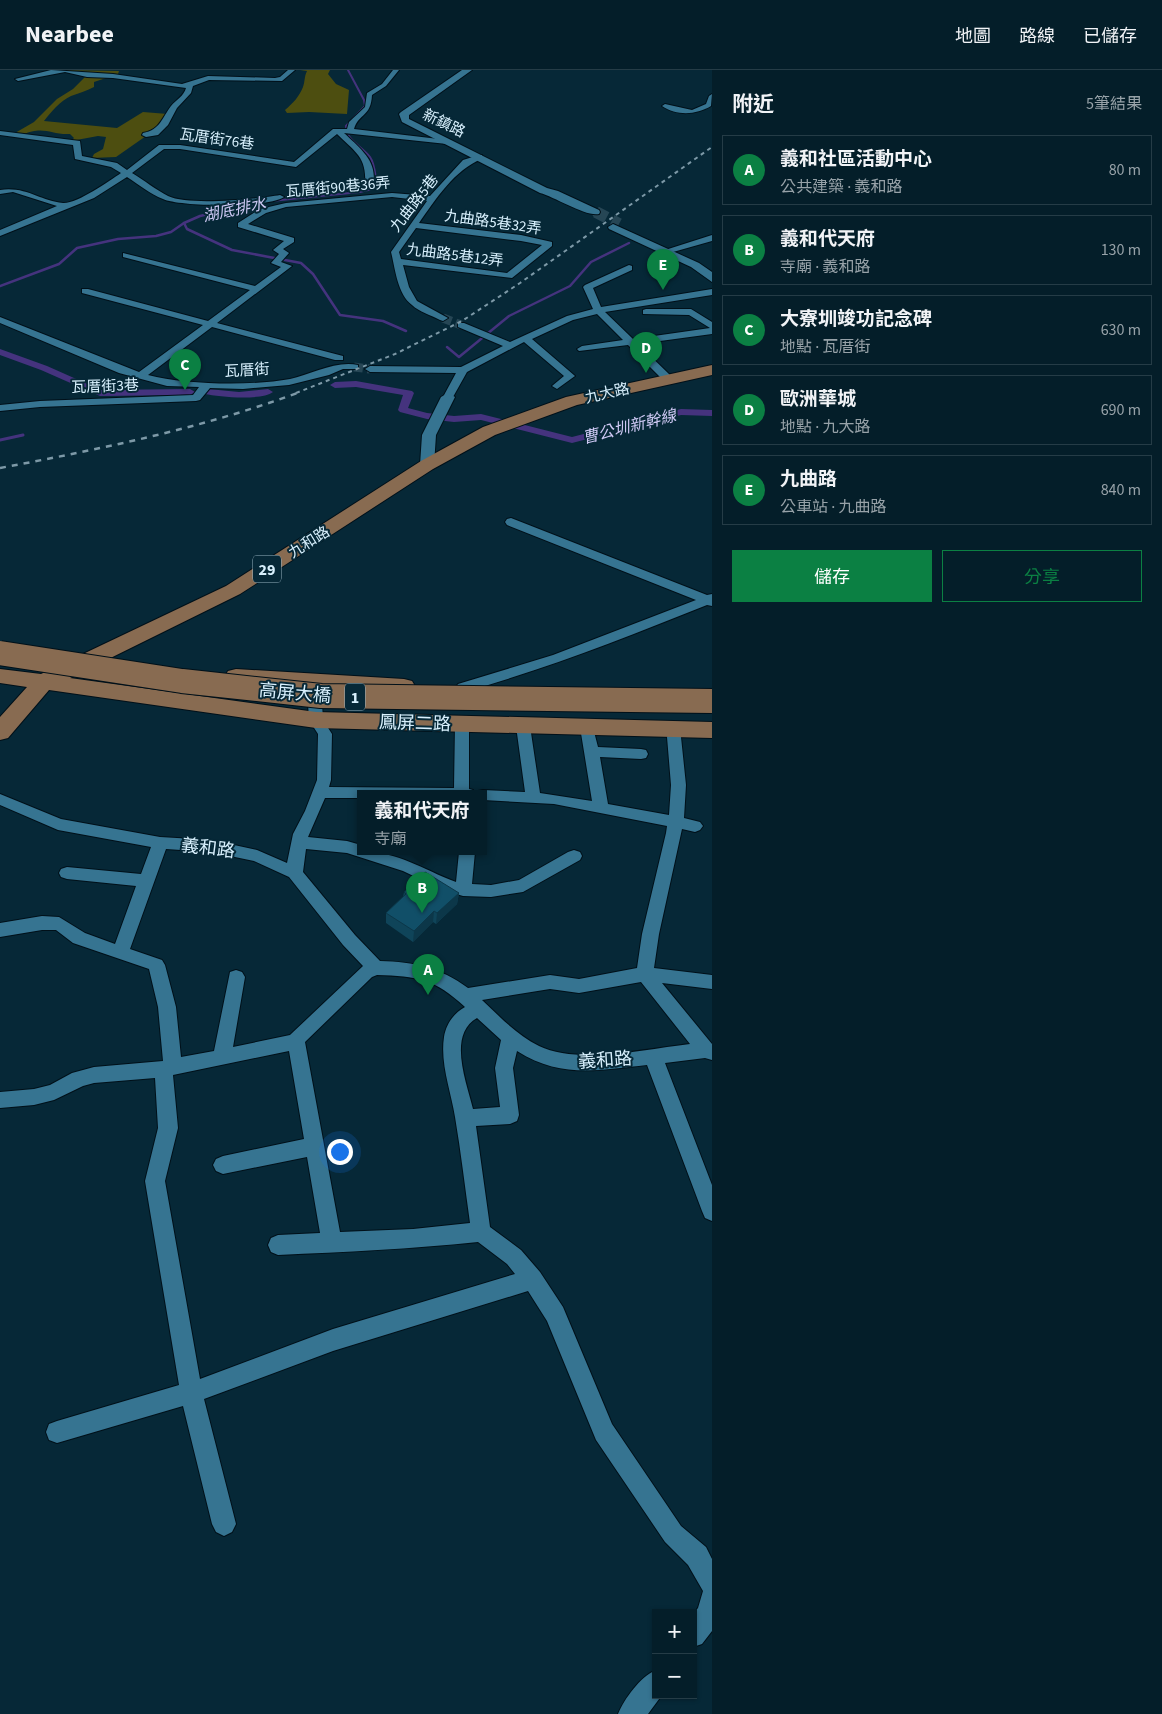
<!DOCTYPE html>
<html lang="zh-TW">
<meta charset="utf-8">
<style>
:root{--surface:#041e29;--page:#122b35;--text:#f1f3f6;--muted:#97a2a8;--line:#253c46;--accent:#0b8043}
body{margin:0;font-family:"Source Sans 3","Noto Sans TC",sans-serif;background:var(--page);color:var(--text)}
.controls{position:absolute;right:15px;bottom:15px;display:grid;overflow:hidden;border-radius:0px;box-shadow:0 1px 4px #0004}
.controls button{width:45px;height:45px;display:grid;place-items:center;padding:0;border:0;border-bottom:1px solid var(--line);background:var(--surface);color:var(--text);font:25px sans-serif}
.you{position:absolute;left:339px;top:1081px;width:18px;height:18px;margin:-12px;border:4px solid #fff;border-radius:50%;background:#1a73e8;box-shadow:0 0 0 8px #1a73e833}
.badge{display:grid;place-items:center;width:32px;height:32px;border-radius:50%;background:var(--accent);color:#fff;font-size:16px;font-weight:700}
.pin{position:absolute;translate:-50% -41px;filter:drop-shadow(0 1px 2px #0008)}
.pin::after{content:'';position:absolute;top:26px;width:18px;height:15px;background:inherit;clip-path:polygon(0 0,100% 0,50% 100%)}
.popup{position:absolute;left:357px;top:720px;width:130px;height:65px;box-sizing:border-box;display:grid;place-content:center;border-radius:0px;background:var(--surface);filter:drop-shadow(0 1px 4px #0005);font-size:16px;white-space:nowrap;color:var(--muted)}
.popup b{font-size:19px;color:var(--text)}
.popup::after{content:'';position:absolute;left:50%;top:100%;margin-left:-10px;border:10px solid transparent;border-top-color:var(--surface)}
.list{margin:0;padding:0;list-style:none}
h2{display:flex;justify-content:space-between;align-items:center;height:65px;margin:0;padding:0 20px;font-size:21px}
h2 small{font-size:16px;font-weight:400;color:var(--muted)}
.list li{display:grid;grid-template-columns:32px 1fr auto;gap:15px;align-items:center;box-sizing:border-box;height:70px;margin:0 10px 10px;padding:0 10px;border:1px solid var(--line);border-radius:0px}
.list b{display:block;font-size:19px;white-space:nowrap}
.list p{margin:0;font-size:16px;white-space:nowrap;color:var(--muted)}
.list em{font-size:16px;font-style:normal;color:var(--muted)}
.actions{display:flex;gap:10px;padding:15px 20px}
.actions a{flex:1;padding:11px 0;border:1px solid var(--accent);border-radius:0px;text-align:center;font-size:18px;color:var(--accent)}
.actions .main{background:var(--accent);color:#fff}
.map{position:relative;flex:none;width:712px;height:1644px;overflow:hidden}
header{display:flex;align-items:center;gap:30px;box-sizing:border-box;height:70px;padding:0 25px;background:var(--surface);border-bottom:1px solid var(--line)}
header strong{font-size:24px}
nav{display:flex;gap:28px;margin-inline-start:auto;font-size:18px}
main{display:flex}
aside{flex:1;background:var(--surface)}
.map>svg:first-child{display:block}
.green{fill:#4d4e10}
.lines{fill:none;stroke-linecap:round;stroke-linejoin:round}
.stream-far2{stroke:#45337e;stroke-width:2}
.stream-far1{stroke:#45337e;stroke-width:2.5}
.stream{stroke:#45337e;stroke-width:3}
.canal{fill:#45337e;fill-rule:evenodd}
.minor-tunnel{stroke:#264655;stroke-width:9;stroke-dasharray:9 4.5;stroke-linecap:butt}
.tertiary-tunnel-far1{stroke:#264655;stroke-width:9;stroke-dasharray:9 5;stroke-linecap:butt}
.tertiary-tunnel{stroke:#264655;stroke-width:12;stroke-dasharray:12 6;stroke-linecap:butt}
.minor-casing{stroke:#001019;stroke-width:2}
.tertiary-casing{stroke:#001019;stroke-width:2}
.primary-casing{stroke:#001019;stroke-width:2}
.minor{fill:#367491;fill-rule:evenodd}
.tertiary{fill:#367491;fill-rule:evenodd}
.primary{fill:#886b51;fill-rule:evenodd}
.rail-far1{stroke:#7d99a7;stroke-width:2;stroke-dasharray:4 4;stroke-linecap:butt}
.rail{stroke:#7d99a7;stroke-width:2.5;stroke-dasharray:6 6;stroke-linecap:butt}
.primary-bridge-casing{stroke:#001019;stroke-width:26;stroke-linecap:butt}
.primary-bridge{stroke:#886b51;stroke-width:24}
.wall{fill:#0f4459}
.shaded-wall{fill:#0c3749}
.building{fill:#114f68;stroke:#0c3749}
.labels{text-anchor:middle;stroke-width:4;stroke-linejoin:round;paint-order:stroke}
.far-street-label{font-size:15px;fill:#d8f0fd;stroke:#062837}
.far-water-label{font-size:16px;font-style:italic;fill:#cdc8f3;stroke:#062837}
.shield{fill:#062837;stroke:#99b4c2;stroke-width:1}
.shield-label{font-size:16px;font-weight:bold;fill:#d8f0fd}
.street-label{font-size:18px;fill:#d8f0fd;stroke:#062837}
</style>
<header>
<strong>Nearbee</strong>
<nav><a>地圖</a><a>路線</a><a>已儲存</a></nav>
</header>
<main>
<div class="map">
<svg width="712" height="1644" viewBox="0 0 712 1644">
<rect width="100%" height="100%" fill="#062837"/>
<g class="green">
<path d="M 63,0 L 119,1 L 118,4 L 94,12 L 94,17 C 86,21 79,23 71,26 C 60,31 51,42 44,51 L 117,58 L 143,42 L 168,44 L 166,52 L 116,87 L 92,88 L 94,84 L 103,79 L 106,67 L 98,66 L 71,71 L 74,68 L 70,64 C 50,65 44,55 22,65 L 15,63 L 34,52 L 57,29 L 73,19 L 85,7 Z"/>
<path d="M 300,0 L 330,0 L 328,4 L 336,14 L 349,20 L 347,44 L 309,42 L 287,43 L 285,40 C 293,33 299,27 303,17 C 305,12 304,7 307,1 Z"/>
</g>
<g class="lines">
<g class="stream-far2">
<path d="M 271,131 L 360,122 L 372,119 L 377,114 C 375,105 375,94 370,87 C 362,76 346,71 346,56 L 365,36 L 364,30 L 348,0"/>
<path d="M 211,144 L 259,133"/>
</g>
<g class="stream-far1">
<path d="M 217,142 L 200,146 L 184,153 L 187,159 L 232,180 L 301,193 L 313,204 L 340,245 L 383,251 L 406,261"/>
<path d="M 0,216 L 59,194 L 77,178 L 118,169 L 156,166 L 171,162 L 184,153"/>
<path d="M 447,277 L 459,287 L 509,246 L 570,216 L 591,192 L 629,173"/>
</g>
<path class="stream" d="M 0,370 L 23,365"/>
<g class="canal">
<path d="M 0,279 L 47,296 L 101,320 L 190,319 L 195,322 L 190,325 L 100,326 L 41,300 L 0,285 Z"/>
<path d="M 356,311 L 412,321 L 414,323 L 408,338 L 427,343 L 454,346 L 481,344 L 572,367 L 681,339 L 712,340 L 712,346 L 681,345 L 572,373 L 481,350 L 454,352 L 427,349 L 400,342 L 398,340 L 403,325 L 356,317 L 335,318 L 330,315 L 335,312 Z"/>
<path d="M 208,319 L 239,322 L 268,319 L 273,322 C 261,331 219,327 205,324 L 205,320 Z"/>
</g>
<g class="minor-tunnel">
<path d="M 443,248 L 461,255"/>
<path d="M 354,297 L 370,299"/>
</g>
<path class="tertiary-tunnel-far1" d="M 595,142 L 598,144"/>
<path class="tertiary-tunnel" d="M 596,142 L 619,154"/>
<defs>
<g id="minor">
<path d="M 51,0 L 113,4 L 182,14 L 208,6 L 275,8 L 280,7 L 288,0 L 295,0 L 282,11 L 209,10 L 193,16 L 191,23 L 177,38 L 168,55 L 158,65 L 146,67 L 142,65 L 143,63 C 160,60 162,48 171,36 C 176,30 184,26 186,18 L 113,8 L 87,7 L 65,2 L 18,11 L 15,9 Z"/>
<path d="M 393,0 L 399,0 L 386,16 L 372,25 C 371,47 359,43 354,59 L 447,70 L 451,72 L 447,74 L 344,63 C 360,78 380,93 372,117 L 349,121 L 345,119 L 365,113 C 367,87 354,81 337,64 L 296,97 L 180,79 L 164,79 L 132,103 C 144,110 156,120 168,126 C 189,136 256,129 280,125 L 284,127 C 269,138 180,137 163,129 C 150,124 138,114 127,107 L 94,128 L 0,166 L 0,160 L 57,136 L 13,122 L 0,124 L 0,120 C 26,116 40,131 63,133 C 77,134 109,111 121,103 L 111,97 L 75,89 L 73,75 L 0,65 L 0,61 L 80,71 L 82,86 L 117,93 L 127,100 L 159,75 L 180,75 L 294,92 L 333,59 L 347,59 L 349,52 L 365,37 L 367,23 L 382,14 Z"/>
<path d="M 712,24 L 711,36 C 696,45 677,46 662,36 L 665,34 L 692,40 L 706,34 L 709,26 Z"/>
<path d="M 479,85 L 482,85 L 482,89 C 455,99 435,130 419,153 L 521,165 L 552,172 L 552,176 L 512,208 L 403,195 L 409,217 L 417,231 L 448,248 L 443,251 L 440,250 C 431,245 419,242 412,235 C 397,224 395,197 391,182 L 427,131 L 392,127 L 286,137 L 266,143 L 248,154 L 294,168 L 294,172 L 283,179 L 289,183 L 281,192 L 292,196 L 217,253 L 343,286 L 343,290 L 335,290 L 212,257 L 148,305 C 186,315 252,316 290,309 C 311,304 337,290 358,295 L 358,299 L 343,299 L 329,305 L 289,315 L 243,319 L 210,318 L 200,330 L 196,331 L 40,337 L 0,341 L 0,335 L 40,331 L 193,325 L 199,317 L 167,316 L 119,303 L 0,253 L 0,247 L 139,302 L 203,255 L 82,223 L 82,219 L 88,219 L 208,251 L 250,220 L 123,187 L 123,183 L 255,216 L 281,197 L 271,193 L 279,184 L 273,180 L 284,171 L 238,157 L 238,153 L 260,139 L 286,133 L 392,123 L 430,126 L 463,90 ZM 416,158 L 521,171 L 542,175 L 507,203 L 401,189 L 399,182 Z"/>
<path d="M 712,165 L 712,171 L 666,184 L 662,181 Z"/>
<path d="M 629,195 L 632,196 L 632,200 L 593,218 L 601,237 L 712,219 L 712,225 L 605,242 L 633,269 L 710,258 L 689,245 L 643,244 L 643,240 L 646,239 L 691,239 L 712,252 L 712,264 L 638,274 L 672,307 L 672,311 L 664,311 L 628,275 L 579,281 L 577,279 L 582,276 L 623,270 L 597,244 L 573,250 L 532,269 L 575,306 L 557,319 L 552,316 L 564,306 L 524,272 L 467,302 L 453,327 L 448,330 L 443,327 L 456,303 L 370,302 L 365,299 L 370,296 L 461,297 L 503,276 L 458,257 L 458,253 L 464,253 L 510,272 L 567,246 L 593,239 L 583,217 L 585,215 Z"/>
<path d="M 511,448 L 707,525 L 712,524 L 712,536 L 707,535 C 627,567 547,599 463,622 L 458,620 L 456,617 L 458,614 L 553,585 L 696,530 L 507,455 L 505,452 L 507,449 Z"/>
<path d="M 314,611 L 319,613 L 321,616 L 323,650 L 332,664 L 331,710 L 329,717 L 454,718 L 455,654 L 457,651 L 467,651 L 469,654 L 469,719 L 473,720 L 476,724 L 361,724 L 361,728 L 325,728 L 308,767 L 347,771 L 361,775 L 361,782 C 401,782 421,799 456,812 L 459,782 L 475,782 L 472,814 L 491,815 L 519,810 L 568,782 L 574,780 L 580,782 L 582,786 L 580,790 L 523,822 L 491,827 L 463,826 L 443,820 L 403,801 L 347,783 L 306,779 L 303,802 L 355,865 L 380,891 C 415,892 439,897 468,918 L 550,905 L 579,909 L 637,898 L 642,864 L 666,763 L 667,756 L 554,734 L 483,730 L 483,724 L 476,724 L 478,721 L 483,720 L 525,722 L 516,656 L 518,653 L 528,653 L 530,656 L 540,723 L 592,731 L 580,657 L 582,654 L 592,654 L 598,677 L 641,679 L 646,680 L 648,684 L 646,688 L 641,689 L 600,687 L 608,734 L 669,745 L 671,715 L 667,667 L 669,663 L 679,663 L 681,667 L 686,715 L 684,748 L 700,752 L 703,756 L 700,760 L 695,762 L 682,759 L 659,864 L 654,898 L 712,905 L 712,919 L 662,913 L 712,974 L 712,990 L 705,988 L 665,993 L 712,1115 L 712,1151 L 705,1148 L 702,1141 L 647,995 C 599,1000 561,1009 517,981 L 513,998 L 519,1045 L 517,1051 L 510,1054 L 476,1056 L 490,1157 L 521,1180 L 540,1202 L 563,1237 L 612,1354 L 681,1456 L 706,1477 L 712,1489 L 712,1561 L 702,1574 L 693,1577 L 693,1544 L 698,1538 L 703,1521 L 688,1495 L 665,1472 L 596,1370 L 547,1251 L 528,1221 L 333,1281 L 204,1329 L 236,1454 L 232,1462 L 224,1466 L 216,1462 L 212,1454 L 183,1336 L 57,1373 L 49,1370 L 46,1362 L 49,1354 L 57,1351 L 179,1315 L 145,1111 L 158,1058 L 155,1008 L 94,1013 L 83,1016 L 54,1030 L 34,1035 L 0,1038 L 0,1022 L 34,1019 L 50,1015 L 72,1003 L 94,997 L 163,991 L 158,937 L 149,899 L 73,873 L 56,860 L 42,860 L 0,867 L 0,853 L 42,846 L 59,847 L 85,863 L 115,874 L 136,816 L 67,809 L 61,807 L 59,803 L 61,799 L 67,797 L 141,804 L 151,777 L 58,760 L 0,735 L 0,724 L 61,749 L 160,767 L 211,770 L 257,780 L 287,793 L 293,764 L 305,741 L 317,710 L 318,664 L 309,650 L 307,616 L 309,613 ZM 166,779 L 211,782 L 254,791 L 289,807 L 343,875 L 363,896 L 290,965 L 233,977 L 245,907 L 242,902 L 236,900 L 230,902 L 214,981 L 181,987 L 176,937 L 165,895 L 162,890 L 130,879 ZM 377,905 C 417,906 435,909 465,937 C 454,943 446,954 444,967 C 440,994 451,1021 455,1047 C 461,1082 465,1118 470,1153 L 413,1159 L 340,1162 L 305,972 L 372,907 ZM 641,912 L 690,974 C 646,979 578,995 539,976 C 517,965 500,947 482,930 L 550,919 L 579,923 ZM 477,948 L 501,970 L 495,998 L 500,1037 L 473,1039 C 467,1013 447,965 477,948 ZM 289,981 L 304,1069 L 223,1086 L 216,1089 L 213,1095 L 216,1101 L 223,1104 L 307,1087 L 320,1163 L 278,1165 L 271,1168 L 268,1175 L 271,1182 L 278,1185 C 345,1182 411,1179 478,1172 L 507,1194 L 515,1204 L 333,1259 L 200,1309 L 165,1111 L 178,1058 L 173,1005 Z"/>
<path d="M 656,1600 L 656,1625 L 662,1625 L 648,1644 L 618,1644 C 625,1628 640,1607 656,1600 Z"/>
</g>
<g id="tertiary">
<path d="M 462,0 L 472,0 L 409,45 L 409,49 L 547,118 L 558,121 L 599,140 L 600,142 L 599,144 C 586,147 555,127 540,123 L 402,52 L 399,44 L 401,42 Z"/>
<path d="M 613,154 L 699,193 L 712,202 L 712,212 L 691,197 L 609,159 L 608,157 Z"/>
<path d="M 448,323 L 455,327 L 436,365 L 434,395 L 432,398 L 422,398 L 420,395 L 422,365 L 441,327 Z"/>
</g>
<g id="primary">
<path d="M 712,295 L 712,305 L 577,335 L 495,365 L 433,399 L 240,524 L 70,608 L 316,642 L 712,652 L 712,668 L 316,658 L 49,620 L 8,668 L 0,670 L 0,647 L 27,617 L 0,613 L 0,599 L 41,604 L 226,516 L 421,391 L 483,357 L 566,327 Z"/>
<path d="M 236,599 L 404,609 L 412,611 L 415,616 L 412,621 L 404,623 L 313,619 L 228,611 L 225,606 L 228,601 Z"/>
</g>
</defs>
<use href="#minor" class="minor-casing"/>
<use href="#tertiary" class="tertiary-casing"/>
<use href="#primary" class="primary-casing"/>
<use href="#minor" class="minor"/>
<use href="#tertiary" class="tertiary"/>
<use href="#primary" class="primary"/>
<path class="rail-far1" d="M 296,323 L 395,284 L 462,251 L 520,213 L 712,77"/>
<path class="rail" d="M 0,398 C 101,379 203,358 300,322"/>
<defs>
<path id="primary-bridge" d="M 0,583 L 182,611 L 321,626 L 712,631"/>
</defs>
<use href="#primary-bridge" class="primary-bridge-casing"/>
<use href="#primary-bridge" class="primary-bridge"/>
</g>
<path class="wall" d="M 404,822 L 459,823 L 457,834 L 436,854 L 433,852 L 413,872 L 386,853 L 386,843 L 403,827 Z"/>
<g class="shaded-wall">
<path d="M 459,823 L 457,834 L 436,854 L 437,843 Z"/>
<path d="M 434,841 L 433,852 L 413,872 L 414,861 Z"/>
</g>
<path class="building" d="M 425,802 L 459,823 L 437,843 L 434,841 L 414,861 L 386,843 L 406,824 L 404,822 Z"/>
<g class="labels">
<g class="far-street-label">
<text transform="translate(444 53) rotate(26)" y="5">新鎮路</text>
<text transform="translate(217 69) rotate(8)" y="5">瓦厝街76巷</text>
<text transform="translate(338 117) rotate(-5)" y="5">瓦厝街90巷36弄</text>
<text transform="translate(414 133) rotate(-52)" y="5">九曲路5巷</text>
<text transform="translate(493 152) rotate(8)" y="5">九曲路5巷32弄</text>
<text transform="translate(455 185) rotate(7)" y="5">九曲路5巷12弄</text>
<text transform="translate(247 300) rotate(-3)" y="5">瓦厝街</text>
<text transform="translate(105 316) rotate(-2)" y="5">瓦厝街3巷</text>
<text transform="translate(607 323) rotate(-13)" y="5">九大路</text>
<text transform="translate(309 472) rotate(-32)" y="5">九和路</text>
</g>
<g class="far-water-label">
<text transform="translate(234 139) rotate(-12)" y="6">湖底排水</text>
<text transform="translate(629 356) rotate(-14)" y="6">曹公圳新幹線</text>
</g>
<g class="shield">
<rect x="253" y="485.5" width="28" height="27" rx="4"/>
<rect x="345" y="613.5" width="20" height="27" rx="4"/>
</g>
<g class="shield-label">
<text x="267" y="505">29</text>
<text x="355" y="633">1</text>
</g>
<g class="street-label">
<text transform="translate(295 623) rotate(5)" y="6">高屏大橋</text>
<text transform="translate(415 653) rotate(2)" y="6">鳳屏二路</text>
<text transform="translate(208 778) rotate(7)" y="6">義和路</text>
<text transform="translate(605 990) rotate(-4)" y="6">義和路</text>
</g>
</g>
</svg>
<div class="controls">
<button>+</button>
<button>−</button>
</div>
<div class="you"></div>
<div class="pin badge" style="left:428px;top:925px">A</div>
<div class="pin badge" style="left:422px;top:843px">B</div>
<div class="popup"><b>義和代天府</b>寺廟</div>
<div class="pin badge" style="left:185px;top:320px">C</div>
<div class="pin badge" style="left:646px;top:303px">D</div>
<div class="pin badge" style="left:663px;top:220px">E</div>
</div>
<aside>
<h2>附近<small>5筆結果</small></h2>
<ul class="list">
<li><span class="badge">A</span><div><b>義和社區活動中心</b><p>公共建築 · 義和路</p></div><em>80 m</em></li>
<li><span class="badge">B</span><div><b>義和代天府</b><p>寺廟 · 義和路</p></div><em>130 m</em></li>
<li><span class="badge">C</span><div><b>大寮圳竣功記念碑</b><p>地點 · 瓦厝街</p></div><em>630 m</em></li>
<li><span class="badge">D</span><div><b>歐洲華城</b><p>地點 · 九大路</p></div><em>690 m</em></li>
<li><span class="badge">E</span><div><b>九曲路</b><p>公車站 · 九曲路</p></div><em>840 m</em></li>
</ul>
<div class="actions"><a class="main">儲存</a><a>分享</a></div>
</aside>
</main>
